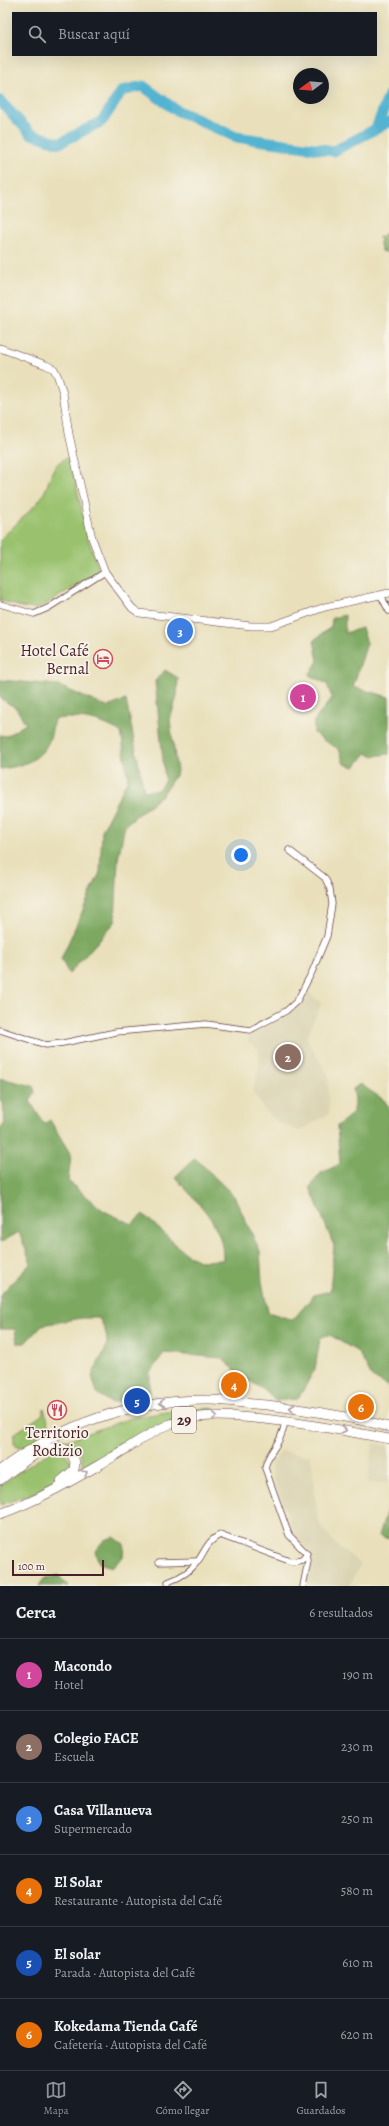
<!DOCTYPE html>
<html lang="es">
<meta charset="utf-8">
<style>
:root{--surface:#171b24;--page:#20242c;--text:#f1f3f6;--muted:#9ea1a6;--line:#363941;--accent:#8c9099}
body{margin:0;font-family:Alegreya,serif;background:var(--page);color:var(--text)}
.compass{position:absolute;left:293px;top:68px;width:36px;height:36px;border-radius:50%;background:var(--surface);box-shadow:0 4px 16px #0002;rotate:254deg}
.scale{position:absolute;left:12px;bottom:10px;width:92px;box-sizing:border-box;padding-left:4px;border:2px solid #4a1f2b;border-top:0;font-size:11px;line-height:14px;white-space:nowrap;color:#4a1f2b;-webkit-text-stroke:3px #f7f3e8;paint-order:stroke}
.you{position:absolute;left:241px;top:855px;width:14px;height:14px;margin:-10px;border:3px solid #fff;border-radius:50%;background:#1a73e8;box-shadow:0 0 0 6px #1a73e833}
.badge{display:grid;place-items:center;width:26px;height:26px;border-radius:50%;background:var(--accent);color:#fff;font-size:13px;font-weight:700}
.pin{position:absolute;translate:-50% -50%;border:2px solid #fff;box-shadow:0 1px 4px #0006}
.list{margin:0;padding:0;list-style:none}
h2{display:flex;justify-content:space-between;align-items:center;height:52px;margin:0;padding:0 16px;font-size:17px}
h2 small{font-size:13px;font-weight:400;color:var(--muted)}
.list li{display:grid;grid-template-columns:26px 1fr auto;gap:12px;align-items:center;box-sizing:border-box;height:72px;padding:0 16px;border-top:1px solid var(--line)}
.list b{display:block;font-size:15px;white-space:nowrap}
.list p{margin:0;font-size:13px;white-space:nowrap;color:var(--muted)}
.list em{font-size:13px;font-style:normal;color:var(--muted)}
.icon{flex:none;width:22px;height:22px;fill:none;stroke:currentColor;stroke-width:2;stroke-linecap:round;stroke-linejoin:round}
.map{position:relative;flex:none;width:389px;height:1586px;overflow:hidden}
.search{position:absolute;background:var(--surface);box-shadow:0 4px 16px #0002;left:12px;right:12px;top:12px;height:44px;display:flex;align-items:center;gap:10px;box-sizing:border-box;padding:0 14px;border-radius:0px;color:var(--muted);font-size:15px}
.sheet{height:484px;background:var(--surface)}
nav{display:flex;justify-content:space-around;align-items:center;box-sizing:border-box;height:56px;border-top:1px solid var(--line);background:var(--surface);font-size:11px;color:var(--muted)}
nav a{display:grid;justify-items:center;gap:2px}
nav .on{color:var(--accent)}
.map>svg:first-child{display:block}
.built{fill:#dbd4b4}
.green{fill:#9ac26e;stroke:#72704c}
.forest{fill:#7ba861;stroke:#626446}
.lines{fill:none;stroke-linecap:round;stroke-linejoin:round}
.river{stroke:#52b3d0;stroke-width:11}
.minor-casing{stroke:#623c41;stroke-width:7}
.tertiary-casing{stroke:#623c41;stroke-width:8}
.trunk-casing{stroke:#623c41;stroke-width:10}
.minor{stroke:#fff;stroke-width:5.5}
.tertiary{stroke:#fff;stroke-width:7}
.trunk{stroke:#fff;stroke-width:9}
.oneway{stroke:#ae9aa0}
.labels{text-anchor:middle;stroke-width:3.5;stroke-linejoin:round;paint-order:stroke}
.shield{fill:#f7f3e8;stroke:#7e5f64;stroke-width:1}
.shield-label{font-size:15px;font-weight:bold;fill:#4a1f2b}
.poi-label{font-size:16px;fill:#4a1f2b;stroke:#f7f3e8;text-anchor:end}
</style>
<div class="map">
<svg width="389" height="1586" viewBox="0 0 389 1586">
<rect width="100%" height="100%" fill="#f7f3e8"/>
<filter id="ink" filterUnits="userSpaceOnUse"><feTurbulence type="fractalNoise" baseFrequency=".025" numOctaves="2"/><feDisplacementMap in="SourceGraphic" scale="8" xChannelSelector="R" yChannelSelector="G"/><feConvolveMatrix kernelMatrix="1 2 1 2 8 2 1 2 1" color-interpolation-filters="sRGB"/></filter>
<filter id="wash" filterUnits="userSpaceOnUse"><feTurbulence type="fractalNoise" baseFrequency=".012" numOctaves="4" result="noise"/><feDisplacementMap in="SourceGraphic" scale="16" xChannelSelector="R" yChannelSelector="G"/><feGaussianBlur stdDeviation="0.9" result="paint"/><feColorMatrix in="noise" values="0 0 0 0 0 0 0 0 0 0 0 0 0 0 0 0 0 1.4 0 .05"/><feComposite in="paint" operator="in"/></filter>
<g filter="url(#wash)">
<rect width="100%" height="100%" fill="#e9e0bb"/>
<g class="built">
<path d="M 308,991 L 321,1004 L 306,1038 L 328,1075 L 329,1114 L 299,1131 L 278,1122 L 265,1110 L 253,1092 L 259,1066 L 259,1049 L 247,1041 L 250,1035 L 288,1016 Z"/>
<path d="M 373,1443 L 389,1446 L 389,1482 L 367,1484 Z"/>
<path d="M 281,1451 L 311,1456 L 318,1521 L 334,1543 L 361,1564 L 349,1586 L 307,1584 L 311,1555 L 301,1541 L 295,1536 L 271,1471 L 271,1465 Z"/>
</g>
<g class="green">
<path d="M 70,457 L 88,539 L 98,567 L 97,573 L 38,609 L 21,607 L 0,600 L 0,540 C 10,529 36,507 43,495 C 52,479 49,463 70,457 Z"/>
<path d="M 44,1408 L 52,1434 C 41,1440 27,1453 14,1444 L 14,1434 L 42,1415 Z"/>
<path d="M 214,1408 L 214,1411 L 179,1417 L 82,1471 C 84,1452 78,1451 65,1441 L 131,1418 L 178,1410 Z"/>
<path d="M 51,1451 L 63,1451 C 67,1456 73,1461 71,1467 C 64,1484 17,1499 0,1505 L 0,1485 Z"/>
</g>
<g class="forest">
<path d="M 389,232 L 389,253 L 381,251 L 379,237 Z"/>
<path d="M 345,615 L 345,633 L 362,628 L 367,643 L 353,687 L 389,697 L 389,754 L 372,756 L 366,753 L 355,767 L 344,764 L 339,749 L 323,740 L 314,733 L 314,721 L 332,698 L 327,684 L 309,675 L 318,661 L 314,640 L 331,627 L 332,618 Z"/>
<path d="M 165,670 L 178,678 L 177,696 L 170,720 L 177,772 L 163,794 L 125,825 L 118,859 L 115,922 L 69,974 L 61,959 L 100,872 L 102,830 L 128,779 L 121,732 C 98,719 81,716 54,719 C 52,726 52,736 48,743 C 39,762 18,767 0,769 L 0,735 L 6,736 L 26,724 L 16,708 L 0,698 L 0,680 L 57,685 L 107,707 L 126,700 L 144,791 L 158,790 L 165,780 L 155,681 Z"/>
<path d="M 0,1078 L 33,1086 L 35,1092 L 30,1101 L 44,1124 L 50,1120 L 71,1155 L 68,1181 L 104,1211 L 132,1224 L 143,1214 L 186,1254 L 199,1261 L 223,1260 C 224,1223 197,1203 175,1177 L 195,1158 L 234,1196 L 260,1251 L 262,1282 L 268,1312 L 293,1320 L 314,1295 L 330,1291 L 334,1246 L 310,1187 L 321,1173 L 340,1164 L 337,1126 C 354,1113 358,1111 353,1089 L 360,1084 L 384,1100 L 389,1107 L 389,1387 L 372,1377 L 358,1352 L 330,1335 L 320,1339 L 315,1369 L 298,1399 L 275,1401 L 264,1390 L 240,1375 L 222,1358 L 164,1353 L 150,1372 L 150,1392 L 111,1403 L 97,1393 L 92,1376 C 102,1350 116,1347 99,1318 L 82,1318 L 42,1325 L 25,1343 L 17,1343 L 15,1329 L 0,1329 L 0,1295 L 31,1263 L 19,1232 L 0,1243 L 0,1128 L 5,1124 L 3,1102 L 0,1101 Z"/>
<path d="M 389,1503 L 389,1539 L 379,1536 Z"/>
<path d="M 114,1537 L 124,1544 L 123,1557 L 112,1567 L 99,1563 L 95,1551 L 104,1540 Z"/>
<path d="M 58,1575 L 68,1586 L 39,1586 L 43,1580 Z"/>
</g>
<g class="lines">
<g class="river">
<path d="M 0,101 L 31,134 L 60,143 L 102,121 L 122,91 L 143,86 L 176,110 L 236,137 L 334,151 L 389,122"/>
<path d="M 376,129 L 389,95"/>
</g>
</g>
</g>
<g filter="url(#ink)">
<g class="lines">
<defs>
<g id="minor">
<path d="M 381,596 L 389,611"/>
<path d="M 0,604 L 34,614 L 48,608 L 105,572"/>
<path d="M 0,1030 L 46,1045 L 63,1043 L 116,1032 L 206,1024 L 250,1030 L 286,1011 L 297,1001 L 312,972 L 327,936 L 332,904 L 330,889 L 325,878 L 289,850"/>
<path d="M 285,1421 C 282,1445 268,1450 265,1468 L 289,1535 L 307,1554 L 308,1561 L 303,1586"/>
<path d="M 159,1562 L 198,1561"/>
<path d="M 168,1582 C 179,1578 191,1571 198,1561 C 205,1551 208,1540 220,1535 L 292,1562 L 302,1560 L 307,1554"/>
</g>
<path id="tertiary" d="M 0,348 L 46,365 L 54,369 L 58,377 L 63,393 L 69,434 L 92,538 L 105,572 L 132,608 L 139,613 L 251,626 L 271,626 L 325,607 L 389,593"/>
<g id="trunk">
<path d="M 0,1470 C 62,1424 134,1399 212,1400 C 230,1401 249,1404 267,1405 C 308,1410 348,1416 389,1427"/>
<path d="M 0,1480 C 16,1468 63,1425 75,1462 L 74,1470 L 61,1481"/>
<path d="M 0,1514 C 40,1500 76,1478 113,1457 C 131,1446 149,1433 168,1425 C 199,1412 231,1416 264,1419 C 306,1423 347,1431 389,1439"/>
</g>
</defs>
<use href="#minor" class="minor-casing"/>
<use href="#tertiary" class="tertiary-casing"/>
<use href="#trunk" class="trunk-casing"/>
<use href="#minor" class="minor"/>
<use href="#tertiary" class="tertiary"/>
<use href="#trunk" class="trunk"/>
</g>
<defs><path id="oneway-chevron" d="M-2-3.5L2.5 0L-2 3.5" fill="none" stroke-width="1.6" stroke-linecap="round" stroke-linejoin="round"/></defs>
<g class="oneway">
<use href="#oneway-chevron" transform="translate(162 1403) rotate(173)"/>
<use href="#oneway-chevron" transform="translate(292 1408) rotate(-174)"/>
<use href="#oneway-chevron" transform="translate(215 1416) rotate(1)"/>
<use href="#oneway-chevron" transform="translate(344 1430) rotate(11)"/>
<use href="#oneway-chevron" transform="translate(85 1473) rotate(-31)"/>
</g>
</g>
<defs>
<symbol id="hotel-ring" viewBox="-11 -11 22 22"><circle r="9.5" fill="#f7f3e8" stroke="#d1495b" stroke-width="1.5"/><path d="M-6-4.5h1.5V1H6V5H4.5V3h-9V5H-6ZM-4 0a1.8 1.8 0 1 1 3.6 0ZM.5 0V-2.5h3Q6-2.5 6 0Z" fill="#d1495b"/></symbol>
<symbol id="restaurant-ring" viewBox="-11 -11 22 22"><circle r="9.5" fill="#f7f3e8" stroke="#d1495b" stroke-width="1.5"/><path d="M-5-6h1v4h1v-4h1v4h1v-4h1v5L-1.5 .5V6h-2V.5L-5-1ZM5-6V6H3V1.5H1.5Q1.5-4 5-6Z" fill="#d1495b"/></symbol>
</defs>
<g fill-rule="evenodd">
<use href="#hotel-ring" x="92" y="648" width="22" height="22"/>
<use href="#restaurant-ring" x="46" y="1399" width="22" height="22"/>
</g>
<g class="labels">
<rect class="shield" x="172" y="1407" width="24" height="26" rx="3"/>
<g class="shield-label">
<text x="184" y="1425">29</text>
</g>
<g class="poi-label">
<text x="89" y="656">Hotel Café<tspan x="89" dy="18">Bernal</tspan></text>
<text x="57" y="1438" text-anchor="middle">Territorio<tspan x="57" dy="18">Rodizio</tspan></text>
</g>
</g>
</svg>
<svg class="compass" viewBox="-18 -18 36 36"><path d="M0-13l5 13h-10z" fill="#e53935"/><path d="M0 13l5-13h-10z" fill="#9ea1a6"/></svg>
<div class="scale">100 m</div>
<div class="you"></div>
<div class="pin badge" style="left:303px;top:697px;background:#d1479c">1</div>
<div class="pin badge" style="left:288px;top:1057px;background:#8d6e63">2</div>
<div class="pin badge" style="left:180px;top:631px;background:#3f7fe0">3</div>
<div class="pin badge" style="left:234px;top:1385px;background:#e8710a">4</div>
<div class="pin badge" style="left:137px;top:1401px;background:#1a4fb4">5</div>
<div class="pin badge" style="left:361px;top:1407px;background:#e8710a">6</div>
<div class="search"><svg class="icon" aria-label="search" viewBox="0 0 24 24"><circle cx="10" cy="10" r="6"/><path d="M15 15l6 6"/></svg>Buscar aquí</div>
</div>
<section class="sheet">
<h2>Cerca<small>6 resultados</small></h2>
<ul class="list">
<li><span class="badge" style="background:#d1479c">1</span><div><b>Macondo</b><p>Hotel</p></div><em>190 m</em></li>
<li><span class="badge" style="background:#8d6e63">2</span><div><b>Colegio FACE</b><p>Escuela</p></div><em>230 m</em></li>
<li><span class="badge" style="background:#3f7fe0">3</span><div><b>Casa Villanueva</b><p>Supermercado</p></div><em>250 m</em></li>
<li><span class="badge" style="background:#e8710a">4</span><div><b>El Solar</b><p>Restaurante · Autopista del Café</p></div><em>580 m</em></li>
<li><span class="badge" style="background:#1a4fb4">5</span><div><b>El solar</b><p>Parada · Autopista del Café</p></div><em>610 m</em></li>
<li><span class="badge" style="background:#e8710a">6</span><div><b>Kokedama Tienda Café</b><p>Cafetería · Autopista del Café</p></div><em>620 m</em></li>
</ul>
</section>
<nav>
<a class="on"><svg class="icon" aria-label="map" viewBox="0 0 24 24"><path d="M3 6l6-2 6 2 6-2v14l-6 2-6-2-6 2zM9 4v14M15 6v14"/></svg>Mapa</a>
<a><svg class="icon" aria-label="directions" viewBox="0 0 24 24"><path d="M12 3l9 9-9 9-9-9zM9 14v-3h6M13 9l2 2-2 2"/></svg>Cómo llegar</a>
<a><svg class="icon" aria-label="saved" viewBox="0 0 24 24"><path d="M7 4h10v16l-5-4-5 4z"/></svg>Guardados</a>
</nav>
